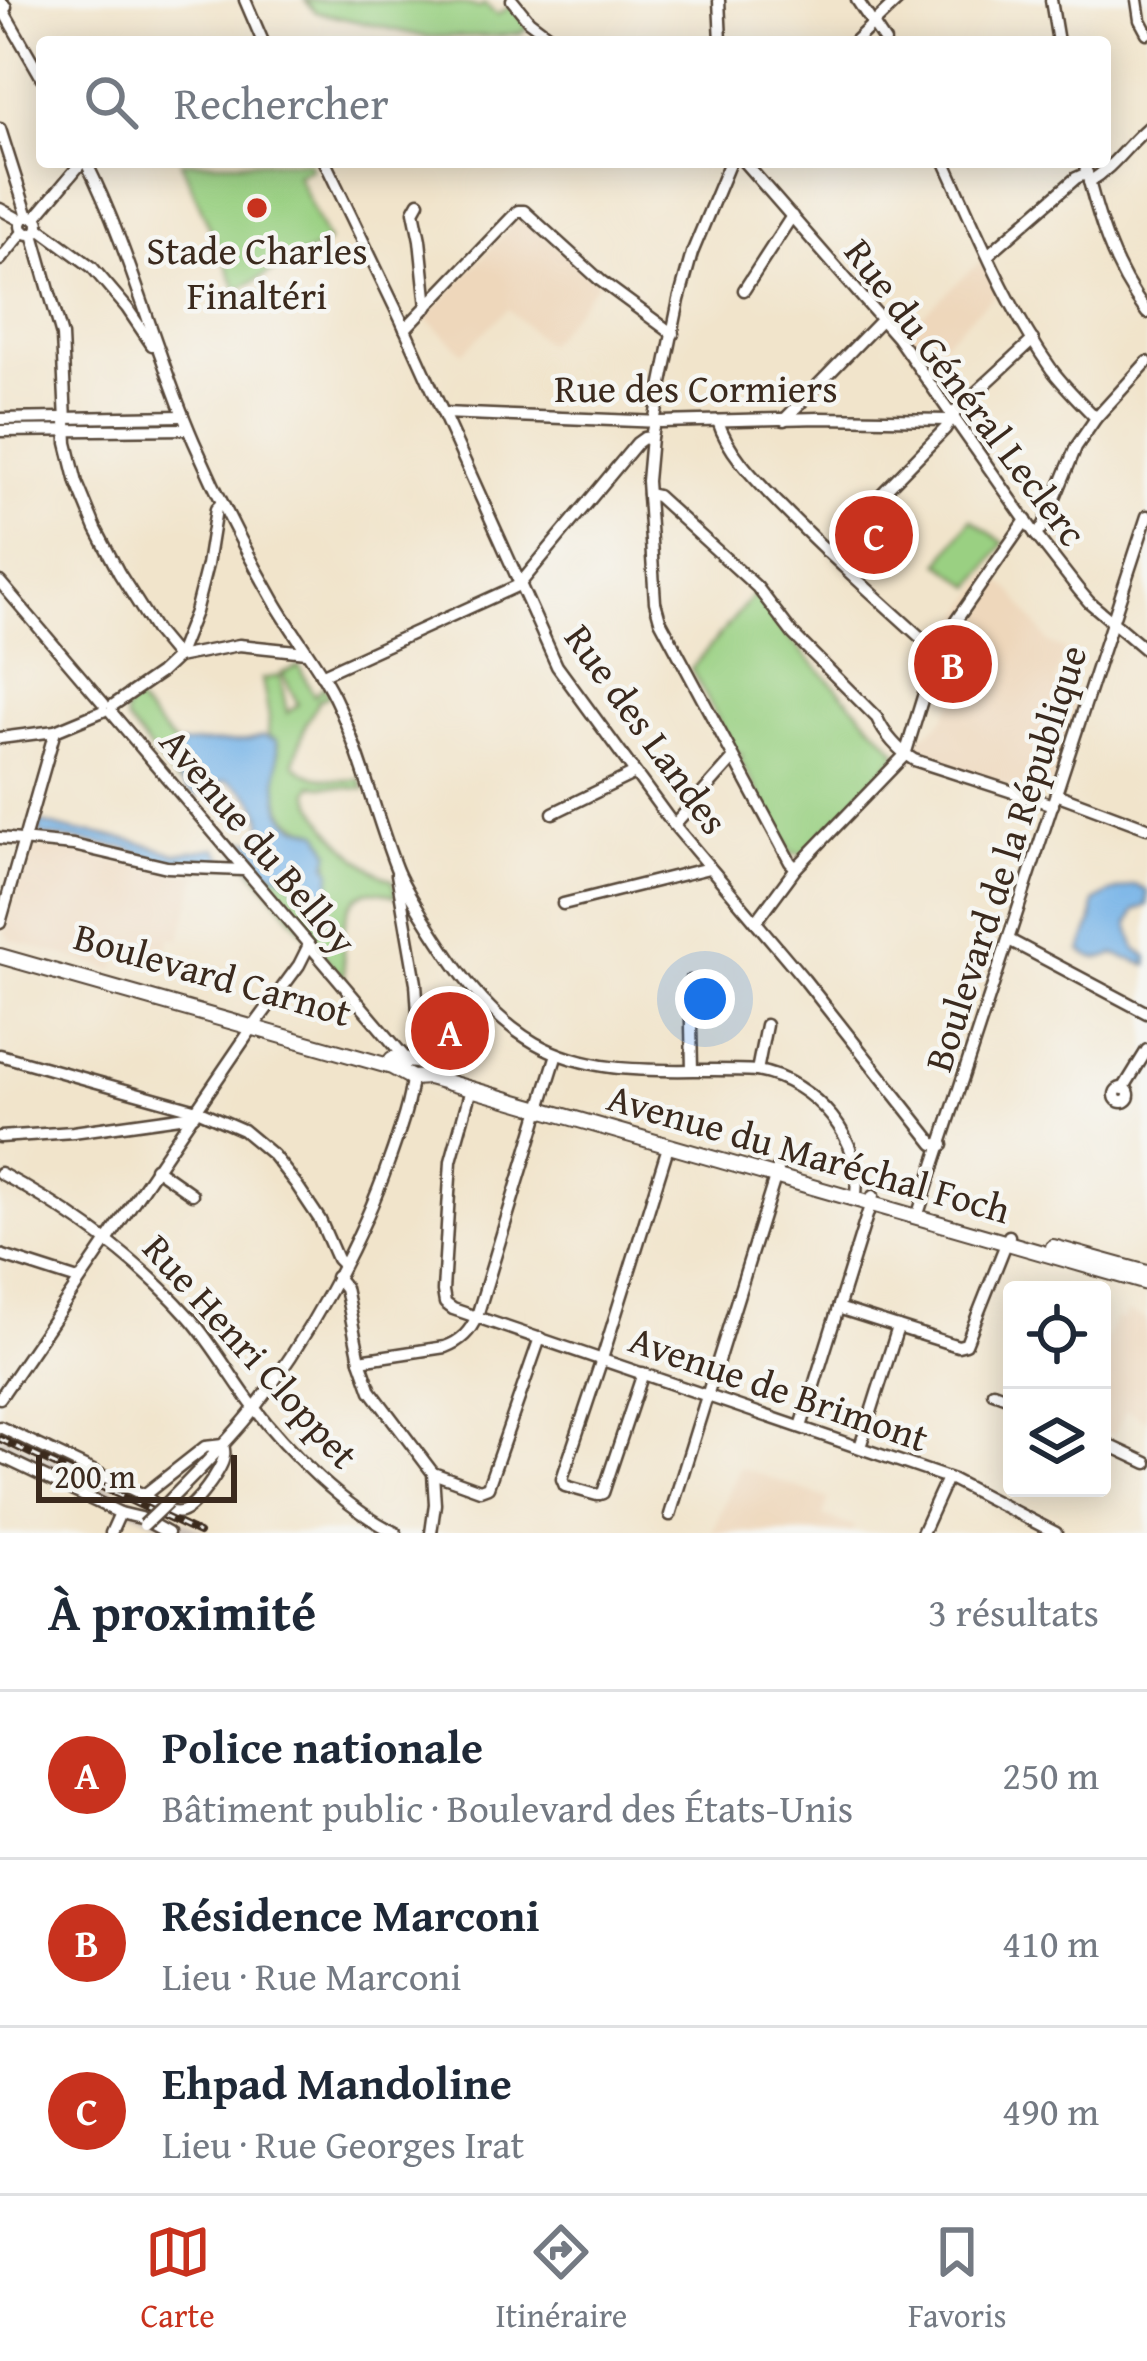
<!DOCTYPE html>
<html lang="fr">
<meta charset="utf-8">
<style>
:root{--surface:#fff;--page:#f6f6f7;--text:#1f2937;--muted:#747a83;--line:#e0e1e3;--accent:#c8321e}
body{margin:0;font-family:"Gentium Book Plus",serif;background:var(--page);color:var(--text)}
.controls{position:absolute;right:36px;bottom:36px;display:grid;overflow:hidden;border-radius:12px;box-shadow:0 6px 30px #0003}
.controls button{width:108px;height:108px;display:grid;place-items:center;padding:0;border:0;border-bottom:3px solid var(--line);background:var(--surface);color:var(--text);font:60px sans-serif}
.scale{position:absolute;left:36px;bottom:30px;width:201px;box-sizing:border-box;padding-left:12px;border:6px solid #3b2a1e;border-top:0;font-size:33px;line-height:42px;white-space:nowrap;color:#3b2a1e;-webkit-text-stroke:9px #f6f6f2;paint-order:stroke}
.you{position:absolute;left:705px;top:999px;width:42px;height:42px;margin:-30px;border:9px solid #fff;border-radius:50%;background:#1a73e8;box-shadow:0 0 0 18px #1a73e833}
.badge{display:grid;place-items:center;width:78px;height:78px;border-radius:50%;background:var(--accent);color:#fff;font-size:39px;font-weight:700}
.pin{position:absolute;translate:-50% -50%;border:6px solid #fff;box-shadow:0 3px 12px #0006}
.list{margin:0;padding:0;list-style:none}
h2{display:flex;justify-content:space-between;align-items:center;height:156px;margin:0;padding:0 48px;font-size:51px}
h2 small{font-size:39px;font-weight:400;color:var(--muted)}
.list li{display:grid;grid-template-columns:78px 1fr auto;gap:36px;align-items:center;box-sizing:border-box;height:168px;padding:0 48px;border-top:3px solid var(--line)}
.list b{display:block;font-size:45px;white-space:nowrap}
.list p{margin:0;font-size:39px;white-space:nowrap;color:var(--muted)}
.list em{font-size:39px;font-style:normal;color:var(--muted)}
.icon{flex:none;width:66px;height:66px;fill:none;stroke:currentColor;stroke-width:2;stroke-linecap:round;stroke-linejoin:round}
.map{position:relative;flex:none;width:1147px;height:1533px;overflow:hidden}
.search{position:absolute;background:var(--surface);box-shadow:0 6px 30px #0003;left:36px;right:36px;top:36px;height:132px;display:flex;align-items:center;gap:30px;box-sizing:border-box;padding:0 42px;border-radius:12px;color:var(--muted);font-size:45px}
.sheet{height:660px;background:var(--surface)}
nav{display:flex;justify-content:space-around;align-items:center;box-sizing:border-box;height:168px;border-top:3px solid var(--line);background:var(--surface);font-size:33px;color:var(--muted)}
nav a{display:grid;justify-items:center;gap:6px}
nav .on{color:var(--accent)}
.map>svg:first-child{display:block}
.built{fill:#eed7bb}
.industrial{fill:#ccc2b9}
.green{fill:#9ad082;stroke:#6a7d50;stroke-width:3}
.water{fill:#75b2e7;stroke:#586e82;stroke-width:3}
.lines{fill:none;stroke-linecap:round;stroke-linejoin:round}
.minor-casing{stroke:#564638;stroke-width:15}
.major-casing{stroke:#564638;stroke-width:18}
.minor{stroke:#fff;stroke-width:10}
.major{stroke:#fff;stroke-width:14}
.rail-casing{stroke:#3b2a1e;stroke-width:8}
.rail{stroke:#f6f6f2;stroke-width:3;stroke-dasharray:9;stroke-linecap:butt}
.minor-bridge-casing{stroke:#564638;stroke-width:15;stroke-linecap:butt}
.minor-bridge{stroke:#fff;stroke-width:10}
.poi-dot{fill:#c8321e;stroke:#f6f6f2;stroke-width:4.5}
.labels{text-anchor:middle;stroke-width:9;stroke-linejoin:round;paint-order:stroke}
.poi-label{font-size:39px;fill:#3b2a1e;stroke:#f6f6f2}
.street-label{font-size:39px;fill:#3b2a1e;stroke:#f6f6f2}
</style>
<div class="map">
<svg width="1147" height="1533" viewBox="0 0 1147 1533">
<rect width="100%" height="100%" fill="#f6f6f2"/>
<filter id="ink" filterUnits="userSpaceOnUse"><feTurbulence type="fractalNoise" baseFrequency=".00833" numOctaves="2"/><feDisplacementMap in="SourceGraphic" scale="24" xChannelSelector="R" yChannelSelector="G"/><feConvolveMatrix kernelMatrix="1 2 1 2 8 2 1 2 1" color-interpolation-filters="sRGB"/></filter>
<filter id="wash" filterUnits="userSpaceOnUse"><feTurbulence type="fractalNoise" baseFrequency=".004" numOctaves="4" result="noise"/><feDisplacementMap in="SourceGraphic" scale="48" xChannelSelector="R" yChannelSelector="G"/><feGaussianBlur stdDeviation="2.7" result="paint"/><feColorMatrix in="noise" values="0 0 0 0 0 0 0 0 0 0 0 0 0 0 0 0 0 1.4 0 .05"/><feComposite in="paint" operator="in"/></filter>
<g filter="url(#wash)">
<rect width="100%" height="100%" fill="#f1e4cb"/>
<g class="built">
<path d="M 521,216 L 599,282 L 546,345 L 508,309 L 463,352 L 424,317 L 430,314 Z"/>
<path d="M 988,258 L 1002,288 L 920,364 L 899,337 L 973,268 Z"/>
<path d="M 991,573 L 1013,592 L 1049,643 L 1065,650 L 1055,683 L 1088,695 L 1050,792 L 1043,796 L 914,759 L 907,754 L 915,731 L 926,734 L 944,719 L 978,648 L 953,628 Z"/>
<path d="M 31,846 L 65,850 L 150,869 L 198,875 L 180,940 L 171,937 L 168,947 L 161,947 L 124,940 L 115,970 L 10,940 L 4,931 L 27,850 Z"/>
<path d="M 1128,1312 L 1147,1320 L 1147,1420 L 1126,1410 L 1113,1436 L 1102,1431 L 1102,1347 L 1116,1318 L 1123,1321 Z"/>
<path d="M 740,1467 L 829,1499 L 823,1516 L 855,1527 L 852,1533 L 712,1533 Z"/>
</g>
<path class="industrial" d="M 0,1434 L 210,1533 L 177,1533 L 0,1450 Z"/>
<g class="green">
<path d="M 305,0 C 351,0 395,1 441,4 C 455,5 466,2 479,8 L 484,4 L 497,15 L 512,5 L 529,26 L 521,33 L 498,36 L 426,37 L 315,12 Z"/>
<path d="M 181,162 L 308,162 L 311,168 L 297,175 L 328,242 L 237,290 Z"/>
<path d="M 971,519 L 1004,543 L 973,587 L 940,563 Z"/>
<path d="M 756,592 L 787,636 L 897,751 L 896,757 L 803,854 L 792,853 L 740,760 L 742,755 L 734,749 L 691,669 Z"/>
<path d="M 299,666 L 314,696 L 324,686 L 329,696 L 319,700 L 305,726 L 294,763 C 306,780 340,782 360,779 L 364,789 L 312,785 L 309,791 C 315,821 363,869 393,880 L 397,897 C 335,870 342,945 345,981 L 246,863 L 289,879 L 299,888 L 319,897 L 327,893 C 331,870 331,852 319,832 C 278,823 275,799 278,761 C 278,756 280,746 277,741 C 275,738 271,738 268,736 L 269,717 L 262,679 L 280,676 L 287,713 L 298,704 L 282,673 Z"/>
<path d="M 134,699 L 177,746 L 175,770 L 178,783 L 127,722 C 123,712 127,707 134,699 Z"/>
</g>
<g class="water">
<path d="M 263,736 L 276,740 C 283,765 265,812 298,827 C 305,829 312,830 319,832 L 330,852 L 327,864 L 331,871 L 330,889 L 319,896 L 306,897 C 302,893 297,884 292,881 C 271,868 237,874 239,841 L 259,841 C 270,812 252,792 226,780 L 216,783 L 199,796 C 177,788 170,765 179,745 C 209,739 230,747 263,736 Z"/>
<path d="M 38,822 L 76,832 L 94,833 L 137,842 L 176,854 L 216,848 L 227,862 L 225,864 L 166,863 L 127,848 L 41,835 L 40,829 L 35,826 Z"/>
<path d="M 1135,885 L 1147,891 L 1147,905 L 1135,911 L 1128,924 L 1136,950 L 1147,956 L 1147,965 L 1114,954 C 1101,960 1093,960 1081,951 L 1092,921 L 1094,902 L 1114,891 Z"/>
</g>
</g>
<g filter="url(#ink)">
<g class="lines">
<defs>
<g id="minor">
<path d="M 245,0 L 263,42"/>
<path d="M 512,0 L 529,21 L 557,42"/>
<path d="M 719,0 L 721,42"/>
<path d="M 857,0 L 885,42"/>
<path d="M 1051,0 L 1058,42"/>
<path d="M 1137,0 L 1140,20 L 1147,33"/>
<path d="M 0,1 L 6,7 L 0,13"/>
<path d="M 4,12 L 42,78"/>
<path d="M 854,42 L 898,0"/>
<path d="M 0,129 L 28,217"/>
<path d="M 86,162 C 131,252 154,350 194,442 C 218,497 246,552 276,604 C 296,638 322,669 338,705 C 362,757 375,814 396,868 C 402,884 413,900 422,915 C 452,963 484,1014 535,1043 C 604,1082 682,1066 757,1071 C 814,1081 867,1140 855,1200"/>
<path d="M 325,162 L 401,320 L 557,666 L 669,819 L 804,979 L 934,1144 L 943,1145"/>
<path d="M 744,162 L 897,337 L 1036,535 L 1078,589 L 1089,602 L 1147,651"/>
<path d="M 945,162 C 977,232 1007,307 1052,370 C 1065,387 1081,403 1096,418"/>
<path d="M 1084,162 C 1098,217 1112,267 1147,313"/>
<path d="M 729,164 L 692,253 L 679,300 L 651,437 L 647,481 L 655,602 L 660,620 L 790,862 L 796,868"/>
<path d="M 1089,182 C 1114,167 1126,146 1147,128"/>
<path d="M 419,202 L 414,211 L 420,240 L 427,307"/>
<path d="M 0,209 L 22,221"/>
<circle cx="30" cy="225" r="9"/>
<path d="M 35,218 L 82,162"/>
<path d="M 39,228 L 92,267 L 127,308 L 152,345"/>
<path d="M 33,234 L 62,336 L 67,443 L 77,483 L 96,529 L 119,573 L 157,633 L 177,657"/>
<path d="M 989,254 L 1076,178 L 1087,173"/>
<path d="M 0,260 L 24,231"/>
<path d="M 744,290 L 792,216"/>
<path d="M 405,329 L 518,211 L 524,211 L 601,281 L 673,334"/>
<path d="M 443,413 L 661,422 L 820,418 L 949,420"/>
<path d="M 0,419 L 183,416"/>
<path d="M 784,420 L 883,318"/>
<path d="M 718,421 C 728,453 756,480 779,504 C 827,553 878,599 929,645 L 939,645 L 1026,520"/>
<path d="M 0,431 L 188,429"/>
<path d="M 648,494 L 657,496 L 757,587 L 793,634 L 877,718 C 884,734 899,751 914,760 L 1053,805"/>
<path d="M 1036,535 L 1044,525 L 1076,447 L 1096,418 L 1147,362"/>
<path d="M 826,551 L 945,429 L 956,411 L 1033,340"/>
<path d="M 0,582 L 104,704"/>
<path d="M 177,657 L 239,645 L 306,652"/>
<path d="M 321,675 L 519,585 L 637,443 L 644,438 L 651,437"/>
<path d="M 112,706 L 160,673 L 177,657 L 195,612 L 207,565 L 216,509 L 222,503"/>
<path d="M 111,712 L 408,1061"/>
<path d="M 0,738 L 55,731 L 103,711"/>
<path d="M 1056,794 L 1147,828"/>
<path d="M 553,813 L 635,773"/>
<path d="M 674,825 L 733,759"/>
<path d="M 0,838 L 73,845 L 167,867 L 243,870"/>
<path d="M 397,874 L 416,983 L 418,1013 L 415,1061"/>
<path d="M 563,904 L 709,868"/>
<path d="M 756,922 L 796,868 L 905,755 L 939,645"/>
<path d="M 0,923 L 55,731"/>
<path d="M 1009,940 L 1147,1013"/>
<path d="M 690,981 L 692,1069"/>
<path d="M 0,1055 L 197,1110 L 243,1130 L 273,1155 L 296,1184 L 320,1220 L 337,1259 L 343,1265"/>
<path d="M 757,1071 L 766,1025"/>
<circle cx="1122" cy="1095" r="7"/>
<path d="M 471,1089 L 451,1161 L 443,1291 L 445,1303 L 453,1309 L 951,1479 L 1056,1533"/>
<path d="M 1123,1089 L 1147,1050"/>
<path d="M 542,1102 L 557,1054"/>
<path d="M 0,1137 L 73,1132 L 194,1115"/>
<path d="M 155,1168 L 192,1194"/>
<path d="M 0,1173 C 71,1211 135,1256 189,1317 C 213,1344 231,1377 253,1406 C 285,1449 347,1510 396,1533"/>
<path d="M 917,1217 L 1147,516"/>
<path d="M 0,1255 L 78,1280"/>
<path d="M 336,1277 L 345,1288 L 360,1360 L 371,1391 L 433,1473 L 435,1504 L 431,1533"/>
<path d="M 838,1308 L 958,1346 L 966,1344 L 1009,1236"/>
<path d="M 360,1360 L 445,1347 C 461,1341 470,1332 477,1316 L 540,1109"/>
<path d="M 643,1373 L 603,1493 L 597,1495 L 565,1486 L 562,1479 L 602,1359 L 668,1147"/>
<path d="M 993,1392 L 1012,1399"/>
<path d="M 0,1398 L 248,1034 L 299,965 L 309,945"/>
<path d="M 0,1427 L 144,1495 C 153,1503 167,1515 181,1512 C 194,1509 223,1468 224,1456 C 225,1452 224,1449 223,1445 L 205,1447 L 144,1495"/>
<path d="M 801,1427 L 873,1196"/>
<path d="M 1102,1442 L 1147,1463"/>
<path d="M 860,1447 L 898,1327"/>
<path d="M 0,1456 L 120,1513 L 141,1518 L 168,1533"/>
<path d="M 433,1473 L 480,1490 L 488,1487 L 540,1338"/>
<path d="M 167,1503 C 195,1474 224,1446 249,1415 C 306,1342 360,1245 390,1158 C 399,1132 409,1106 412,1078"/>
<path d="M 670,1515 L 778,1168"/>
<path d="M 111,1533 L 120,1513"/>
<path d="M 922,1533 L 947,1478"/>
</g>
<g id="major">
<path d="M 0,956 L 392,1067 L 412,1078 L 429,1077 L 1147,1283"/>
<path d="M 392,1059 L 417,1061 L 438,1072"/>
<path d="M 1053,1247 L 1147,1273"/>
</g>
</defs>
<use href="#minor" class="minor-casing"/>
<use href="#major" class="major-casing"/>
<use href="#minor" class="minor"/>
<use href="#major" class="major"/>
<defs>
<path id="rail" d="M 0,1439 L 199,1533"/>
</defs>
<use href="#rail" class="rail-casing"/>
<use href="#rail" class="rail"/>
<defs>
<path id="minor-bridge" d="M 144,1525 L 167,1503"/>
</defs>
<use href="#minor-bridge" class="minor-bridge-casing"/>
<use href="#minor-bridge" class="minor-bridge"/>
</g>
</g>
<circle class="poi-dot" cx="257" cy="208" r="12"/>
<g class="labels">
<g class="poi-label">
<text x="257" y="264">Stade Charles<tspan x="257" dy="45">Finaltéri</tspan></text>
</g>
<g class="street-label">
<text x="696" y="402">Rue des Cormiers</text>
<text transform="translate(966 392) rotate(53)" y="14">Rue du Général Leclerc</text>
<text transform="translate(647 729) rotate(54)" y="14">Rue des Landes</text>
<text transform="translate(259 841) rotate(50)" y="14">Avenue du Belloy</text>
<text transform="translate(1005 858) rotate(-72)" y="14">Boulevard de la République</text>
<text transform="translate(213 974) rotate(16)" y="14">Boulevard Carnot</text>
<text transform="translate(809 1153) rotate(16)" y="14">Avenue du Maréchal Foch</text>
<text transform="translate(251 1351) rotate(48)" y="14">Rue Henri Cloppet</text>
<text transform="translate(779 1388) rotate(19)" y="14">Avenue de Brimont</text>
</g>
</g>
</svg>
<div class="controls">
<button><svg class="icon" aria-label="locate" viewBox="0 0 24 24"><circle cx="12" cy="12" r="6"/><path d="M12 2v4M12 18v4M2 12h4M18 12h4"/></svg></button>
<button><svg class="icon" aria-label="layers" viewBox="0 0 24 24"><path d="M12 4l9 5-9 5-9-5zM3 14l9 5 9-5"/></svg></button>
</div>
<div class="scale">200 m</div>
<div class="you"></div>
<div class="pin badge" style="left:450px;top:1031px">A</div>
<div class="pin badge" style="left:953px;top:664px">B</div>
<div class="pin badge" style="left:874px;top:535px">C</div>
<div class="search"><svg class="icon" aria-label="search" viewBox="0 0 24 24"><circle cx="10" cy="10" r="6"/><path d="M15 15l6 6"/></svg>Rechercher</div>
</div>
<section class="sheet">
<h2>À proximité<small>3 résultats</small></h2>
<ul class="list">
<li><span class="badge">A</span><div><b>Police nationale</b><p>Bâtiment public · Boulevard des États-Unis</p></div><em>250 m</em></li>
<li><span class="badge">B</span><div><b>Résidence Marconi</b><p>Lieu · Rue Marconi</p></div><em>410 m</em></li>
<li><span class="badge">C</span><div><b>Ehpad Mandoline</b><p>Lieu · Rue Georges Irat</p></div><em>490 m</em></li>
</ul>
</section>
<nav>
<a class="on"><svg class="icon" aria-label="map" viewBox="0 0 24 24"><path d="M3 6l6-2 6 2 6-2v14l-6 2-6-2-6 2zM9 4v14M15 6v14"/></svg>Carte</a>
<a><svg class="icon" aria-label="directions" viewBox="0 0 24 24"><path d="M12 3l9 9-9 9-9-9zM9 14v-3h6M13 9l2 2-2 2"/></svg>Itinéraire</a>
<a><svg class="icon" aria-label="saved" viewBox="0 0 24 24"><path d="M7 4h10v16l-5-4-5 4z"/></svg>Favoris</a>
</nav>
